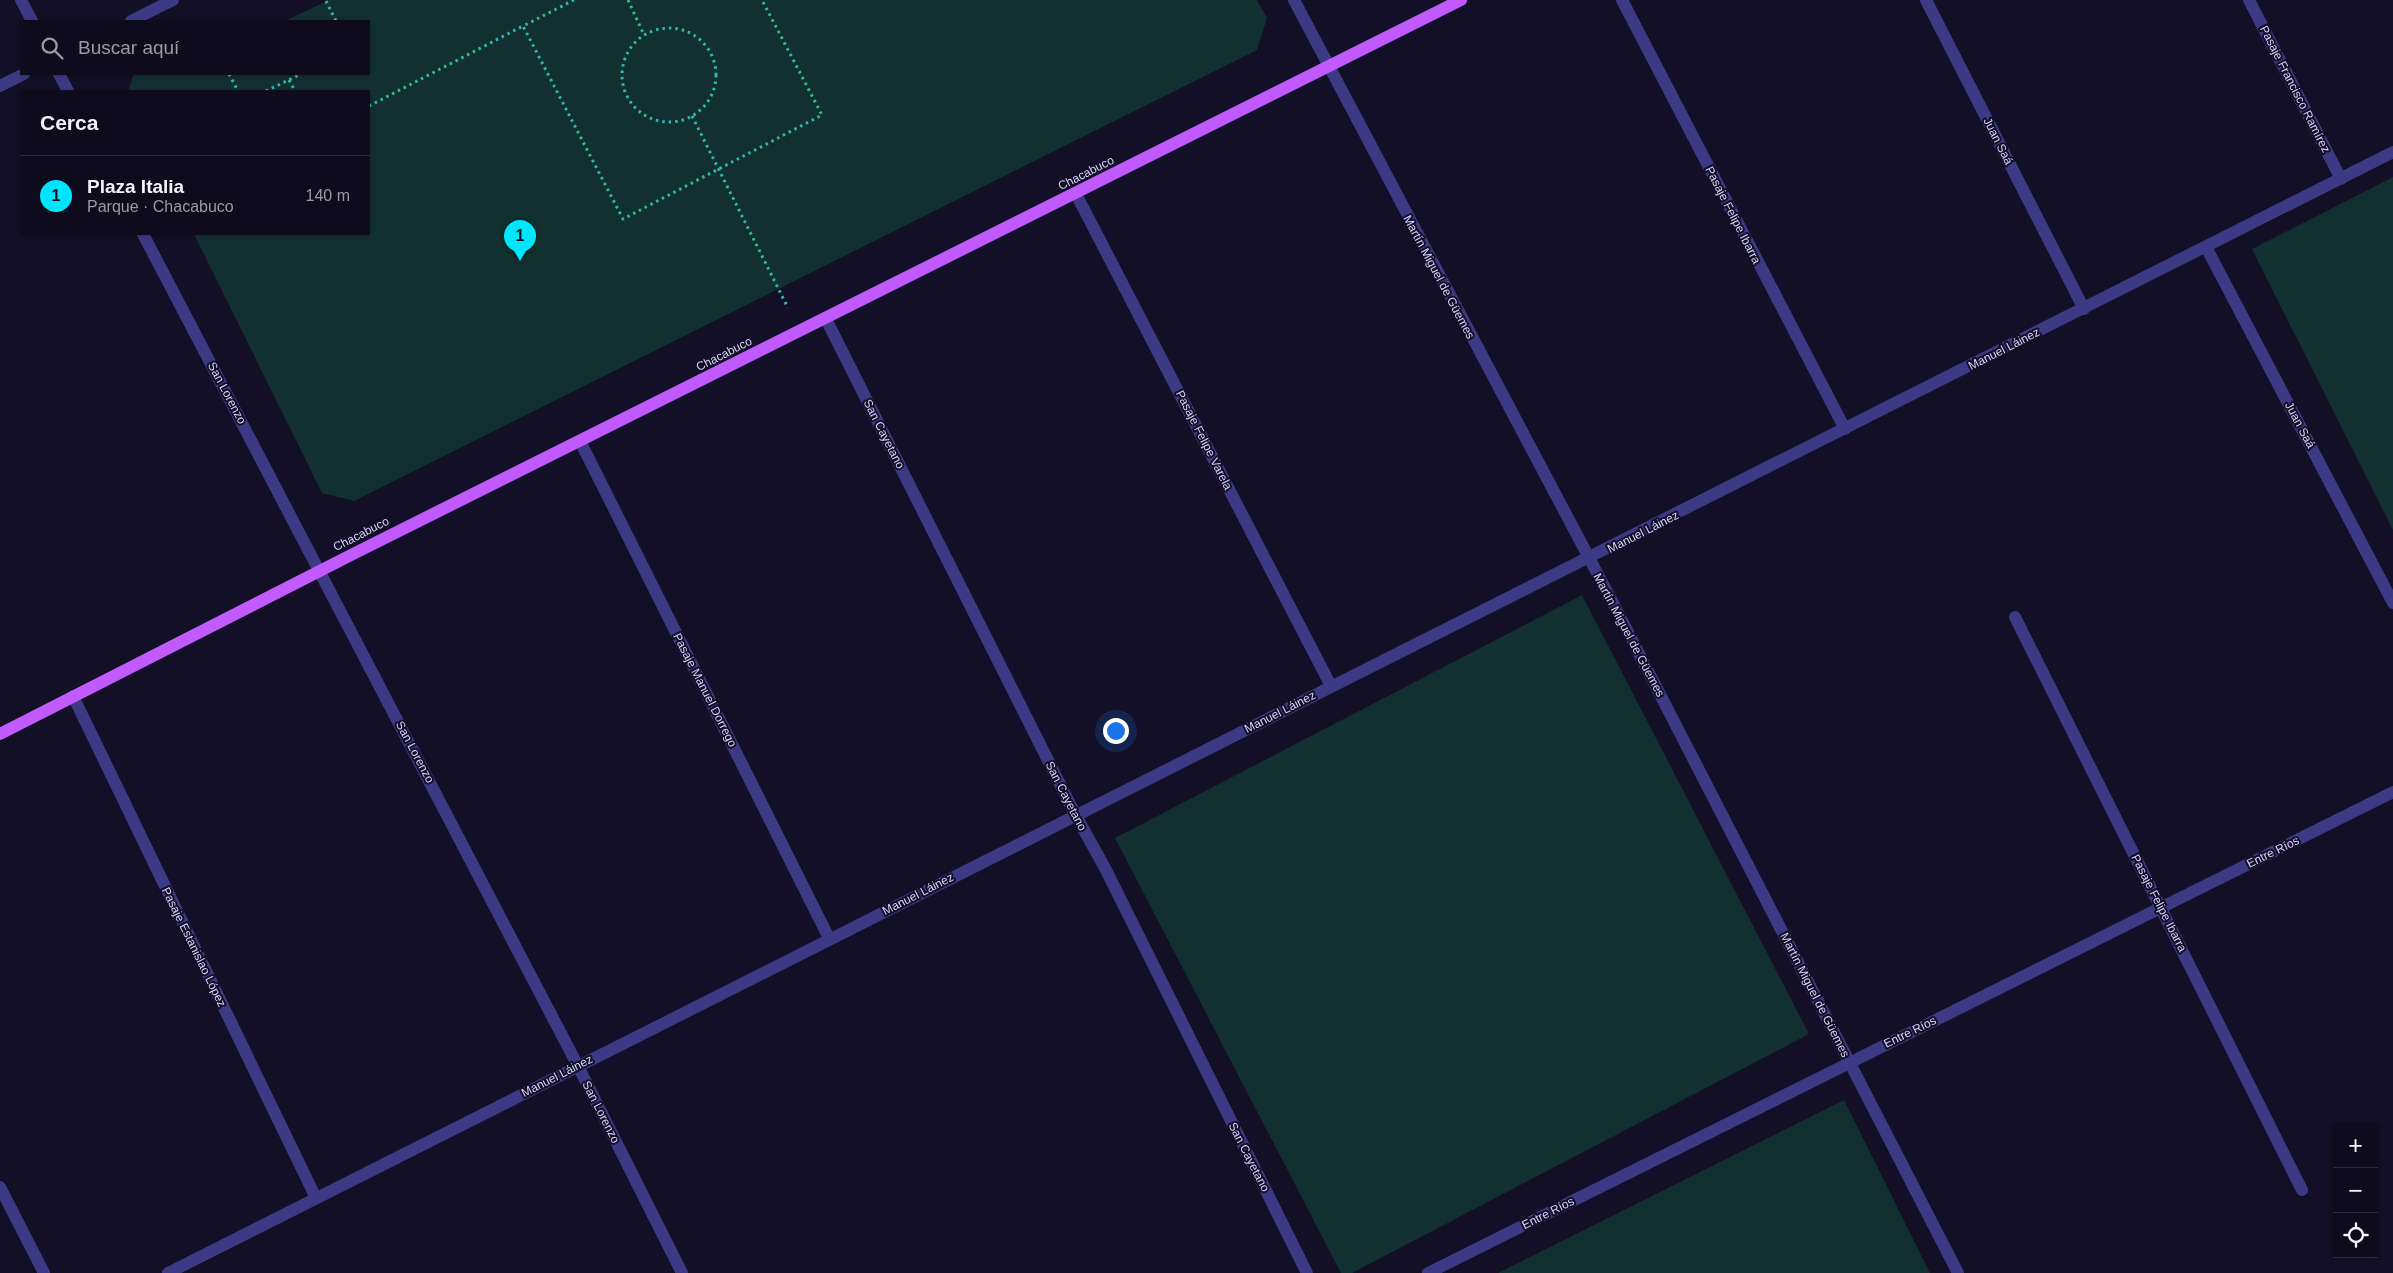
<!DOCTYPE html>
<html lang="es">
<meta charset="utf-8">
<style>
:root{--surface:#0e0b1c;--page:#1c1929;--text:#f1f3f6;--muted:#9b9ba3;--line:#2e2b3b;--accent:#00e5ff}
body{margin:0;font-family:Helvetica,sans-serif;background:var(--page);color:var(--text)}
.controls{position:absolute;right:15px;bottom:15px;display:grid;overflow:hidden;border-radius:0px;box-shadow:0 1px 4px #0004}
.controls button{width:45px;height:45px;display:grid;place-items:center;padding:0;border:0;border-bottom:1px solid var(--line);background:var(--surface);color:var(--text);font:25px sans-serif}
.you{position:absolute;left:1115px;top:730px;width:18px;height:18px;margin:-12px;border:4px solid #fff;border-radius:50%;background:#1a73e8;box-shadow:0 0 0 8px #1a73e833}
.badge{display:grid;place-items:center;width:32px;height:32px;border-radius:50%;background:var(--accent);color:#111;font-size:16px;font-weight:700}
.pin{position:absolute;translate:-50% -41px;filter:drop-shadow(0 1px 2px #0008)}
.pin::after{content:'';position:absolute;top:26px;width:18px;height:15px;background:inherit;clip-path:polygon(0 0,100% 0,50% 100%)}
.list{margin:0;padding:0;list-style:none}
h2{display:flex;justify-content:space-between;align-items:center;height:65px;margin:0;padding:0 20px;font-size:21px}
h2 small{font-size:16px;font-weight:400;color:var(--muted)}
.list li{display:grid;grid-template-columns:32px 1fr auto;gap:15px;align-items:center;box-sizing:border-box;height:80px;padding:0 20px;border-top:1px solid var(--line)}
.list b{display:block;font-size:19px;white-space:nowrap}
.list p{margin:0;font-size:16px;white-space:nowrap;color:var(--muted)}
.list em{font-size:16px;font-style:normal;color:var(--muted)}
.icon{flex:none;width:28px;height:28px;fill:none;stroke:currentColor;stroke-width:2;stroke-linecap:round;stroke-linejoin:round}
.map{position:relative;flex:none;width:2393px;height:1273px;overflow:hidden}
.search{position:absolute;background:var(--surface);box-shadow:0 1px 4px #0004;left:20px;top:20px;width:350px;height:55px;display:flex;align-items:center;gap:12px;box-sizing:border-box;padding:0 18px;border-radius:0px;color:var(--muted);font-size:19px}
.panel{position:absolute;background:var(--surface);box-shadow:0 1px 4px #0004;left:20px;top:90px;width:350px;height:145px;border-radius:0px}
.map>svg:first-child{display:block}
.green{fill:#12302f}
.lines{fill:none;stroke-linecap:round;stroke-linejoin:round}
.path{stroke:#2fb8b0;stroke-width:3;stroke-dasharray:2.5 4;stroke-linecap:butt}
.minor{stroke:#3d3a85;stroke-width:12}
.major{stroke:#c25bff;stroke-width:12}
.labels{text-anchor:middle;stroke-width:4;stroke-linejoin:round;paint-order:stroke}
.street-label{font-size:12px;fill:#d9d4ff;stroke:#130f26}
</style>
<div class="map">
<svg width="2393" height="1273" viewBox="0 0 2393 1273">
<rect width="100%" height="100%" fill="#130f26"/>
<g class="green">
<path d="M 329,0 L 1257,0 L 1267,18 L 1257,50 L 354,501 L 322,493 L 194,234 L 369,234 L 369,91 L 128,91 L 134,74 L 369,74 L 369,21 L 285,21 Z"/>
<path d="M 2393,177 L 2393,530 L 2252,249 Z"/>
<path d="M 1582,595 L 1809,1034 L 1352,1273 L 1341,1273 L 1115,838 Z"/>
<path d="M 1844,1100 L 1930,1273 L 1498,1273 Z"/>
</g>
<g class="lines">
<g class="path">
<path d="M 574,0 L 523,26 L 623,219 L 822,115 L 762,0"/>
<path d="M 628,0 L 644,35"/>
<path d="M 326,1 L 336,21"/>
<circle cx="669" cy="75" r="47"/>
<path d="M 229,74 L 238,91"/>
<path d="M 289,80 L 295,91"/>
<path d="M 266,91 L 301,74"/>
<path d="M 369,106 L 523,26"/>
<path d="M 692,116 L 788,308"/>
</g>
<g class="minor">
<path d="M 21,0 L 32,21"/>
<path d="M 1294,0 L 1614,605 L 1958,1273"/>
<path d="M 1622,0 L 1845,429"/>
<path d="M 1926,0 L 2084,309"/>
<path d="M 2249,0 L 2341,179"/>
<path d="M 131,21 L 173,0"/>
<path d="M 59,74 L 68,91"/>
<path d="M 0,86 L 24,74"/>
<path d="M 1076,194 L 1331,686"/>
<path d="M 143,234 L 578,1066 L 682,1273"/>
<path d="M 2206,247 L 2393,603"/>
<path d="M 826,319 L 1075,814 L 1105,868 L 1307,1273"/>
<path d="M 580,441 L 829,938"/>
<path d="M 2015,617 L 2302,1190"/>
<path d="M 73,696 L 316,1198"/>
<path d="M 0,1187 L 44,1273"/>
<path d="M 168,1273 L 2393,152"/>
<path d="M 1428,1273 L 2393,792"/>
</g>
<path class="major" d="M 0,734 L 353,554 L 1461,0"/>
</g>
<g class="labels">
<g class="street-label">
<text transform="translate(2295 89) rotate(63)" y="4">Pasaje Francisco Ramírez</text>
<text transform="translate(1998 141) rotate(63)" y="4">Juan Saá</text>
<text transform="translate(1086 173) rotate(-27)" y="4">Chacabuco</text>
<text transform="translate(1733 215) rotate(63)" y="4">Pasaje Felipe Ibarra</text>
<text transform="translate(1439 277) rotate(62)" y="4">Martín Miguel de Güemes</text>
<text transform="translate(2004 349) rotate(-27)" y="4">Manuel Láinez</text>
<text transform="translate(724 354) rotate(-27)" y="4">Chacabuco</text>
<text transform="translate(227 393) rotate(62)" y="4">San Lorenzo</text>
<text transform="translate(2300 425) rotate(62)" y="4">Juan Saá</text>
<text transform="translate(884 434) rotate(63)" y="4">San Cayetano</text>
<text transform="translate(1204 440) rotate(63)" y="4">Pasaje Felipe Varela</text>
<text transform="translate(1643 532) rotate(-27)" y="4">Manuel Láinez</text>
<text transform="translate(361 534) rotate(-27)" y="4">Chacabuco</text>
<text transform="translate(1629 635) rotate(62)" y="4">Martín Miguel de Güemes</text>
<text transform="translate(705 690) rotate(63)" y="4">Pasaje Manuel Dorrego</text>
<text transform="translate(1280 712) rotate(-27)" y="4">Manuel Láinez</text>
<text transform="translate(415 752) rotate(62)" y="4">San Lorenzo</text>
<text transform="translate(1066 796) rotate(63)" y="4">San Cayetano</text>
<text transform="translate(2273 852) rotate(-26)" y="4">Entre Ríos</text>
<text transform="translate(918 894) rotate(-27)" y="4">Manuel Láinez</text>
<text transform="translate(2159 903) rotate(63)" y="4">Pasaje Felipe Ibarra</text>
<text transform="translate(194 947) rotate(64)" y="4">Pasaje Estanislao López</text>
<text transform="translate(1815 995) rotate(63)" y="4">Martín Miguel de Güemes</text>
<text transform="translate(1910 1032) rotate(-26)" y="4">Entre Ríos</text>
<text transform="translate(557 1076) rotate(-27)" y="4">Manuel Láinez</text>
<text transform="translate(601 1112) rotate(63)" y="4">San Lorenzo</text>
<text transform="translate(1249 1157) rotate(63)" y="4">San Cayetano</text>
<text transform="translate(1548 1213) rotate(-27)" y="4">Entre Ríos</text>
</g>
</g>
</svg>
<div class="controls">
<button>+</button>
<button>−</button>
<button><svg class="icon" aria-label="locate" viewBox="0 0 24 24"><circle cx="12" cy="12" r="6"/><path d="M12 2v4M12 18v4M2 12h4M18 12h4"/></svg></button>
</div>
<div class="you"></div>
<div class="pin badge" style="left:520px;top:261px">1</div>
<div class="search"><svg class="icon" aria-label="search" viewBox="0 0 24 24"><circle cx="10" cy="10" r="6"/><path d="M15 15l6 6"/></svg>Buscar aquí</div>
<section class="panel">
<h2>Cerca<small></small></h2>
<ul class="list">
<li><span class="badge">1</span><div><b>Plaza Italia</b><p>Parque · Chacabuco</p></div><em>140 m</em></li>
</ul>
</section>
</div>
